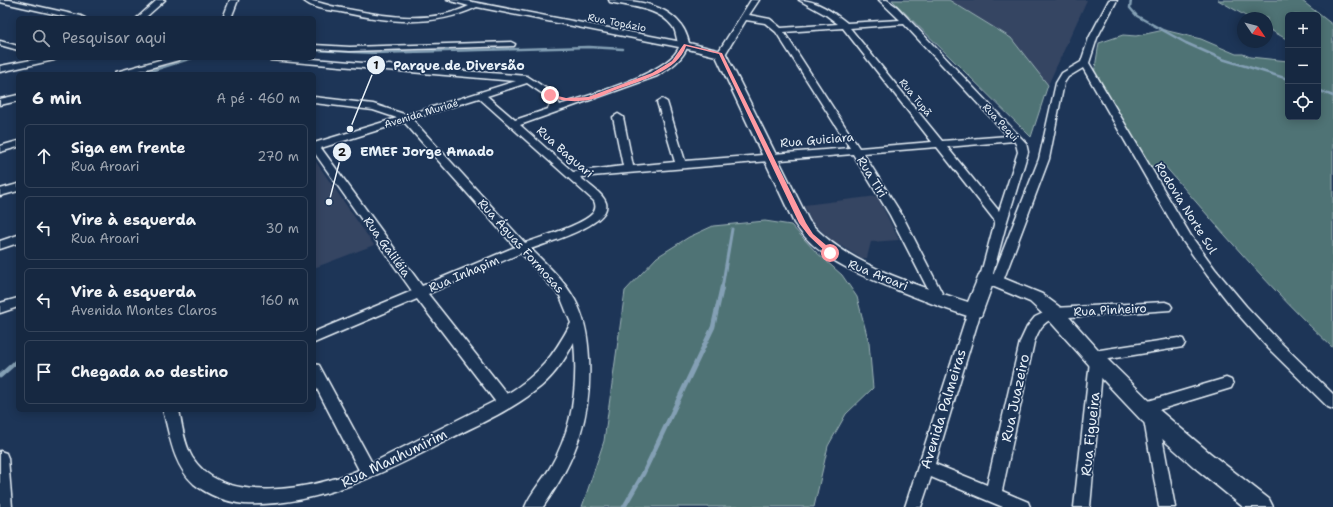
<!DOCTYPE html>
<html lang="pt">
<meta charset="utf-8">
<style>
:root{--surface:#162841;--page:#23344c;--text:#f1f3f6;--muted:#9ea6b1;--line:#35445a}
body{margin:0;font-family:"Shantell Sans",sans-serif;background:var(--page);color:var(--text)}
.controls{position:absolute;right:12px;top:12px;display:grid;overflow:hidden;border-radius:6px;box-shadow:0 2px 10px #0003}
.controls button{width:36px;height:36px;display:grid;place-items:center;padding:0;border:0;border-bottom:1px solid var(--line);background:var(--surface);color:var(--text);font:20px sans-serif}
.compass{position:absolute;left:1237px;top:12px;width:36px;height:36px;border-radius:50%;background:var(--surface);box-shadow:0 2px 10px #0003;rotate:125deg}
.stop{position:absolute;width:12px;height:12px;margin:-9px;border:3px solid #ff9aa2;border-radius:50%;background:#fff}
.stop.end{background:#ff9aa2;border-color:#fff;box-shadow:0 1px 4px #0008}
.list{margin:0;padding:0;list-style:none}
h2{display:flex;justify-content:space-between;align-items:center;height:52px;margin:0;padding:0 16px;font-size:17px}
h2 small{font-size:13px;font-weight:400;color:var(--muted)}
.list li{display:grid;grid-template-columns:26px 1fr auto;gap:12px;align-items:center;box-sizing:border-box;height:64px;margin:0 8px 8px;padding:0 8px;border:1px solid var(--line);border-radius:6px}
.list b{display:block;font-size:15px;white-space:nowrap}
.list p{margin:0;font-size:13px;white-space:nowrap;color:var(--muted)}
.list em{font-size:13px;font-style:normal;color:var(--muted)}
.icon{flex:none;width:22px;height:22px;fill:none;stroke:currentColor;stroke-width:2;stroke-linecap:round;stroke-linejoin:round}
.map{position:relative;flex:none;width:1333px;height:507px;overflow:hidden}
.search{position:absolute;background:var(--surface);box-shadow:0 2px 10px #0003;left:16px;top:16px;width:300px;height:44px;display:flex;align-items:center;gap:10px;box-sizing:border-box;padding:0 14px;border-radius:6px;color:var(--muted);font-size:15px}
.panel{position:absolute;background:var(--surface);box-shadow:0 2px 10px #0003;left:16px;top:72px;width:300px;height:340px;border-radius:6px}
.map>svg:first-child{display:block}
.built{fill:#344462}
.green{fill:#4f7374;stroke:#9cb2b6}
.lines{fill:none;stroke-linecap:round;stroke-linejoin:round}
.stream-far2{stroke:#84a0b5;stroke-width:2.5}
.stream-far1{stroke:#84a0b5;stroke-width:3}
.stream{stroke:#84a0b5;stroke-width:4.5}
.street-casing{stroke:#e8f1f8;stroke-width:3}
.secondary-casing{stroke:#e8f1f8;stroke-width:3}
.street{fill:#1d3557;fill-rule:evenodd}
.secondary{fill:#1d3557;fill-rule:evenodd}
.route{fill:#ff9aa2}
.labels{text-anchor:middle;stroke-width:3.5;stroke-linejoin:round;paint-order:stroke}
.far-street-label{font-size:10px;fill:#e8f1f8;stroke:#1d3557}
.street-label{font-size:12px;fill:#e8f1f8;stroke:#1d3557}
.near-street-label{font-size:14px;fill:#e8f1f8;stroke:#1d3557}
.leader{fill:none;stroke:#e8f1f8;stroke-width:1.5}
.callout-dot{fill:#e8f1f8;stroke:#1d3557;stroke-width:1.5}
.mark-label{font-size:12px;text-anchor:middle;font-weight:bold;fill:#111}
.callout-label{font-size:13px;text-anchor:middle;font-weight:bold;fill:#e8f1f8;stroke:#1d3557;stroke-width:3.5;stroke-linejoin:round;paint-order:stroke}
</style>
<div class="map">
<svg width="1333" height="507" viewBox="0 0 1333 507">
<rect width="100%" height="100%" fill="#1d3557"/>
<filter id="ink" filterUnits="userSpaceOnUse"><feTurbulence type="fractalNoise" baseFrequency=".025" numOctaves="2"/><feDisplacementMap in="SourceGraphic" scale="8" xChannelSelector="R" yChannelSelector="G"/><feConvolveMatrix kernelMatrix="1 2 1 2 8 2 1 2 1" color-interpolation-filters="sRGB"/></filter>
<g filter="url(#ink)">
<g class="built">
<path d="M 949,0 L 1087,0 L 1048,85 L 1011,38 Z"/>
<path d="M 314,159 L 374,245 L 314,268 Z"/>
<path d="M 877,196 L 899,240 L 871,242 L 867,258 L 861,258 L 831,240 L 811,221 L 804,205 Z"/>
</g>
<g class="green">
<path d="M 892,0 L 949,0 L 1011,38 L 1048,85 L 1031,137 Z"/>
<path d="M 1218,0 L 1301,0 L 1333,25 L 1333,348 C 1272,291 1218,227 1163,164 L 1149,167 L 1094,74 L 1099,43 L 1123,35 L 1136,36 L 1164,30 L 1201,39 L 1236,54 L 1243,54 L 1250,57 L 1288,61 L 1288,117 L 1318,117 L 1318,15 L 1288,15 L 1288,40 L 1267,28 L 1267,18 L 1249,18 Z"/>
<path d="M 765,221 L 791,225 L 816,252 L 842,275 L 857,297 L 869,343 L 873,388 L 846,414 L 828,446 L 814,507 L 582,507 L 604,441 L 625,291 L 657,257 L 689,237 L 713,226 Z"/>
</g>
<g class="lines">
<g class="stream-far2">
<path d="M 1131,0 L 1130,8 L 1137,16 L 1186,43 L 1222,59 L 1288,79"/>
<path d="M 314,50 L 374,53 L 589,47 L 623,49"/>
<path d="M 141,74 L 192,58"/>
<path d="M 1318,90 L 1333,96"/>
<path d="M 0,105 L 18,101"/>
</g>
<path class="stream-far1" d="M 722,288 L 732,229"/>
<g class="stream">
<path d="M 0,376 L 18,360"/>
<path d="M 624,507 L 643,474 L 713,327 L 722,287"/>
</g>
<defs>
<g id="street">
<path d="M 0,0 L 10,0 L 81,16 L 85,18 L 71,18 L 0,2 Z"/>
<path d="M 157,0 L 165,0 L 145,18 L 137,18 Z"/>
<path d="M 230,0 L 238,0 L 231,18 L 223,18 Z"/>
<path d="M 303,0 C 315,0 325,5 336,7 C 380,15 426,26 469,6 L 447,0 L 462,0 L 687,43 L 688,45 C 683,60 670,68 657,76 L 520,125 L 573,172 L 623,166 L 613,117 L 618,114 L 623,117 L 633,166 L 675,162 L 657,102 L 662,99 L 667,102 L 685,161 L 850,148 L 776,32 L 765,23 L 746,20 L 724,56 L 718,56 L 717,54 L 751,0 L 759,0 L 749,15 L 770,19 L 781,28 L 838,24 L 826,15 L 799,0 C 817,0 833,12 847,23 L 900,20 L 879,0 L 887,0 L 897,7 L 1026,143 L 1028,152 L 1007,221 L 992,277 L 990,280 L 986,281 L 982,280 L 980,277 L 995,221 L 937,147 L 863,153 L 902,215 L 945,299 L 944,302 L 939,303 L 934,302 L 933,299 L 890,215 L 853,154 L 580,177 C 587,184 603,193 606,203 C 612,225 546,243 531,249 C 547,265 564,280 575,300 C 585,318 588,338 589,358 C 592,416 576,460 543,507 L 525,507 C 531,492 543,480 551,466 C 573,428 578,385 574,342 C 565,360 552,379 535,391 C 507,413 472,427 440,444 C 380,475 315,507 244,504 C 227,502 208,495 194,484 C 173,465 170,436 163,410 L 179,410 C 182,425 184,443 192,457 C 223,507 313,489 359,470 L 314,383 L 314,364 L 319,365 L 372,463 L 495,401 L 417,299 L 314,343 L 314,332 L 412,291 L 314,152 L 314,143 L 397,118 L 373,110 L 314,103 L 314,97 L 373,104 L 407,115 L 516,81 L 270,60 L 266,58 L 300,58 L 527,76 L 553,93 L 560,105 C 586,96 670,73 679,47 L 477,7 C 433,28 387,22 341,12 C 329,10 312,9 303,0 ZM 904,24 L 1008,136 L 942,141 L 850,28 ZM 843,28 L 932,142 L 859,148 L 784,32 ZM 527,83 L 546,96 L 550,105 L 548,109 L 515,120 L 487,96 ZM 479,98 L 594,201 C 596,205 596,209 593,213 C 583,225 541,237 525,243 L 412,119 ZM 404,122 L 515,247 L 422,286 L 321,148 ZM 1014,141 L 1016,144 L 1018,152 L 999,211 L 947,147 ZM 521,253 L 560,296 L 571,323 C 553,356 540,374 507,394 L 428,294 Z"/>
<path d="M 1109,0 L 1117,0 L 1097,38 L 1089,63 L 1191,236 L 1215,269 L 1246,306 L 1278,340 L 1333,394 L 1333,409 L 1328,407 L 1268,348 L 1236,312 L 1207,275 L 1180,237 L 1083,68 L 1068,77 L 1064,83 L 1049,159 L 1003,281 L 1001,284 L 997,285 L 993,284 L 991,281 L 1039,159 L 1056,83 L 1062,73 L 1081,62 L 1089,38 Z"/>
<path d="M 0,41 L 18,46 L 18,50 L 0,45 Z"/>
<path d="M 511,42 L 515,44 L 514,46 L 350,51 L 314,49 L 314,45 L 350,47 Z"/>
<path d="M 42,58 L 58,58 L 54,60 L 0,72 L 0,66 Z"/>
<path d="M 167,58 L 180,58 L 179,60 L 128,74 L 115,74 L 116,72 Z"/>
<path d="M 18,95 L 18,101 L 0,105 L 0,99 Z"/>
<path d="M 18,141 L 18,147 L 0,152 L 0,146 Z"/>
<path d="M 18,184 L 18,191 L 0,196 L 0,189 Z"/>
<path d="M 18,235 L 18,243 L 0,249 L 0,241 Z"/>
<path d="M 18,298 L 18,307 L 0,313 L 0,303 Z"/>
<path d="M 1165,302 L 1170,304 L 1172,307 L 1170,310 L 1055,318 C 1042,322 1039,330 1034,342 L 1002,491 L 1028,502 L 1030,507 L 1003,507 L 931,477 L 921,507 L 905,507 L 969,308 L 974,306 L 979,308 L 981,311 L 935,464 L 987,485 L 1020,342 L 1027,327 L 1035,317 L 1054,308 Z"/>
<path d="M 1178,338 L 1183,339 L 1185,343 L 1183,347 L 1103,360 L 1090,507 L 1074,507 L 1090,361 L 1087,360 L 1085,356 L 1087,352 Z"/>
<path d="M 1226,378 L 1231,380 L 1233,384 L 1231,388 L 1155,411 L 1158,415 L 1175,507 L 1159,507 L 1143,414 L 1138,412 L 1136,408 L 1138,404 Z"/>
<path d="M 0,451 L 6,453 L 8,458 L 12,507 L 0,507 Z"/>
</g>
<path id="secondary" d="M 609,0 C 641,0 681,6 689,43 L 725,52 L 809,221 C 845,264 916,285 968,302 L 980,273 L 986,271 L 1042,294 L 1061,308 L 1104,356 L 1158,409 L 1210,453 L 1269,499 L 1273,507 L 1243,507 L 1194,467 L 1142,421 L 1090,366 L 1047,318 L 1030,302 L 992,286 L 981,316 L 974,318 C 948,310 922,300 897,290 C 858,274 818,259 794,223 L 716,56 L 680,47 C 676,41 677,33 673,27 C 660,8 631,7 610,2 Z"/>
</defs>
<use href="#street" class="street-casing"/>
<use href="#secondary" class="secondary-casing"/>
<use href="#street" class="street"/>
<use href="#secondary" class="secondary"/>
</g>
</g>
<path class="route" d="M 684,44 L 722,53 L 806,223 L 813,234 L 833,251 L 833,254 L 828,254 L 809,236 L 799,223 L 719,54 L 686,46 C 678,71 640,81 618,89 C 609,92 599,98 589,100 C 577,102 559,102 548,95 L 550,94 L 566,98 L 588,97 L 652,73 L 672,61 Z"/>
<g class="labels">
<g class="far-street-label">
<text transform="translate(617 22) rotate(11)" y="4">Rua Topázio</text>
<text transform="translate(916 97) rotate(51)" y="4">Rua Tupã</text>
<text transform="translate(421 113) rotate(-17)" y="4">Avenida Muriaé</text>
<text transform="translate(1001 122) rotate(47)" y="4">Rua Pequi</text>
</g>
<g class="street-label">
<text transform="translate(817 140) rotate(-5)" y="4">Rua Guiciara</text>
<text transform="translate(565 152) rotate(41)" y="4">Rua Baguari</text>
<text transform="translate(872 177) rotate(58)" y="4">Rua Tiri</text>
<text transform="translate(1186 208) rotate(58)" y="4">Rodovia Norte Sul</text>
<text transform="translate(521 246) rotate(48)" y="4">Rua Águas Formosas</text>
<text transform="translate(387 247) rotate(54)" y="4">Rua Galiléia</text>
<text transform="translate(464 274) rotate(-23)" y="4">Rua Inhapim</text>
<text transform="translate(878 275) rotate(22)" y="4">Rua Aroari</text>
<text transform="translate(1110 310) rotate(-3)" y="4">Rua Pinheiro</text>
</g>
<g class="near-street-label">
<text transform="translate(1015 398) rotate(-78)" y="5">Rua Juazeiro</text>
<text transform="translate(943 409) rotate(-73)" y="5">Avenida Palmeiras</text>
<text transform="translate(1090 434) rotate(-84)" y="5">Rua Figueira</text>
<text transform="translate(394 458) rotate(-26)" y="5">Rua Manhumirim</text>
</g>
</g>
<path class="leader" d="M350 129L376 65M329 202L342 152"/>
<g class="callout-dot">
<circle cx="350" cy="129" r="4"/>
<circle cx="329" cy="202" r="4"/>
<circle cx="376" cy="65" r="10"/>
<circle cx="342" cy="152" r="10"/>
</g>
<g class="mark-label">
<text x="376" y="69">1</text>
<text x="342" y="156">2</text>
</g>
<g class="callout-label">
<text x="459" y="70">Parque de Diversão</text>
<text x="427" y="156">EMEF Jorge Amado</text>
</g>
</svg>
<div class="controls">
<button>+</button>
<button>−</button>
<button><svg class="icon" aria-label="locate" viewBox="0 0 24 24"><circle cx="12" cy="12" r="6"/><path d="M12 2v4M12 18v4M2 12h4M18 12h4"/></svg></button>
</div>
<svg class="compass" viewBox="-18 -18 36 36"><path d="M0-13l5 13h-10z" fill="#e53935"/><path d="M0 13l5-13h-10z" fill="#9ea6b1"/></svg>
<div class="stop" style="left:830px;top:253px"></div>
<div class="stop end" style="left:550px;top:95px"></div>
<div class="search"><svg class="icon" aria-label="search" viewBox="0 0 24 24"><circle cx="10" cy="10" r="6"/><path d="M15 15l6 6"/></svg>Pesquisar aqui</div>
<section class="panel">
<h2>6 min<small>A pé · 460 m</small></h2>
<ul class="list">
<li><svg class="icon" aria-label="ahead" viewBox="0 0 24 24"><path d="M12 20V5M6 11l6-6 6 6"/></svg><div><b>Siga em frente</b><p>Rua Aroari</p></div><em>270 m</em></li>
<li><svg class="icon" aria-label="left" viewBox="0 0 24 24"><path d="M17 20v-9H6M10 6l-5 5 5 5"/></svg><div><b>Vire à esquerda</b><p>Rua Aroari</p></div><em>30 m</em></li>
<li><svg class="icon" aria-label="left" viewBox="0 0 24 24"><path d="M17 20v-9H6M10 6l-5 5 5 5"/></svg><div><b>Vire à esquerda</b><p>Avenida Montes Claros</p></div><em>160 m</em></li>
<li><svg class="icon" aria-label="arrive" viewBox="0 0 24 24"><path d="M6 21V4h12l-3 4 3 4H6"/></svg><div><b>Chegada ao destino</b></div></li>
</ul>
</section>
</div>
